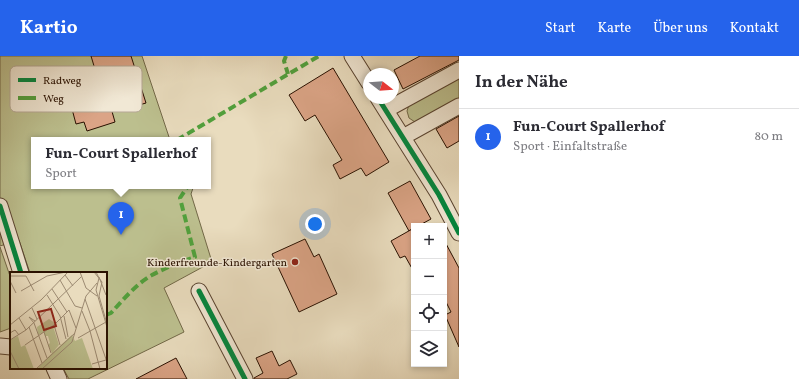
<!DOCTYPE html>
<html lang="de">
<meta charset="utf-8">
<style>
:root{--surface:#fff;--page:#f7f7f7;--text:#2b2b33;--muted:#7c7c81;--line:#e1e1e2;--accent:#2563eb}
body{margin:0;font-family:Vollkorn,serif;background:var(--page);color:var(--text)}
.controls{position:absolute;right:12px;bottom:12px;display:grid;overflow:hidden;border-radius:0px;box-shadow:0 2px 6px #0003}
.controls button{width:36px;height:36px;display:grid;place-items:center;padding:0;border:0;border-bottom:1px solid var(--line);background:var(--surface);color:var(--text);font:20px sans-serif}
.compass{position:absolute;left:363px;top:12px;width:36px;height:36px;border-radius:50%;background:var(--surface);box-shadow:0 2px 6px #0003;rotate:107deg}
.you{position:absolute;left:315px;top:168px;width:14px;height:14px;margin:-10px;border:3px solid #fff;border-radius:50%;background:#1a73e8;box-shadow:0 0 0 6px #1a73e833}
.badge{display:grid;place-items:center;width:26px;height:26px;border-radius:50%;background:var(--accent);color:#fff;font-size:13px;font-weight:700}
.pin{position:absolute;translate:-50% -33px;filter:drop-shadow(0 1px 2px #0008)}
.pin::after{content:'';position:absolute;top:21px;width:14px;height:12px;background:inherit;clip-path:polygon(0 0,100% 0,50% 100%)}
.popup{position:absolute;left:31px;top:81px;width:180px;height:52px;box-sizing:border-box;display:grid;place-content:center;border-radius:0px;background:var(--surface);filter:drop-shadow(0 1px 3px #0005);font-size:13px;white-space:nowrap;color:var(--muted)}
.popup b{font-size:15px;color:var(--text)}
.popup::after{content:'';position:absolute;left:50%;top:100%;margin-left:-8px;border:8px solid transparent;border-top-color:var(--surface)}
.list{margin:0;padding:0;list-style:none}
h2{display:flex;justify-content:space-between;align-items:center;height:52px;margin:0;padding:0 16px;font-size:17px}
h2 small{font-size:13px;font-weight:400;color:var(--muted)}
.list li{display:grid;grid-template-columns:26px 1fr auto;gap:12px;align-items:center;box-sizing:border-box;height:56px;padding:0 16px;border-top:1px solid var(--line)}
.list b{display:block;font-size:15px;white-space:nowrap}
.list p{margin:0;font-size:13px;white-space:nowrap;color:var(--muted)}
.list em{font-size:13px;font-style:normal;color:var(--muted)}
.icon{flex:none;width:22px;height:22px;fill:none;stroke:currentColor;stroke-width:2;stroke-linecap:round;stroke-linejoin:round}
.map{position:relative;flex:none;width:459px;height:323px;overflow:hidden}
header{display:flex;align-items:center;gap:24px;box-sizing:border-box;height:56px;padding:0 20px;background:var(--accent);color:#fff}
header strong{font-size:19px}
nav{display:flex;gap:22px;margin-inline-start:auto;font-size:14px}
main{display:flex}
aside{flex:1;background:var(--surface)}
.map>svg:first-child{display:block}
.green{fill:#bcbf8e;stroke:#726847}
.building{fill:#dba486;stroke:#291000}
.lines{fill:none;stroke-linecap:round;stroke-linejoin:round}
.street-casing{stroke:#594330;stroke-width:17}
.street{stroke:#f1e8d5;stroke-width:15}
.quiet{stroke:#51a03c;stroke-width:4;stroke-dasharray:8 4;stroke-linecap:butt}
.cycleway-casing{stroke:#f1e8d5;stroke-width:8}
.cycleway{stroke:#00873e;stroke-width:5}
.poi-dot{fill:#8f2418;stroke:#f1e8d5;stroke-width:1.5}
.labels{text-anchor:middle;stroke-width:3;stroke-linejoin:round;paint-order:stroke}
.poi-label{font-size:11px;fill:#291000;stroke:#f1e8d5;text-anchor:end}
.inset-road{fill:none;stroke:#9c8a72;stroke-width:1}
.view{fill:#8f2418;fill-opacity:0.15;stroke:#8f2418;stroke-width:2}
.inset-edge{fill:none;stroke:#291000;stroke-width:2}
.key{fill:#f1e8d5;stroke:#b5a795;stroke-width:1}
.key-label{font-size:11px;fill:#291000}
</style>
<header>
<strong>Kartio</strong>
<nav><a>Start</a><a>Karte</a><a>Über uns</a><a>Kontakt</a></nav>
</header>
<main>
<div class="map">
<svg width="459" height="323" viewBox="0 0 459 323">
<rect width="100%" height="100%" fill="#e9dcbe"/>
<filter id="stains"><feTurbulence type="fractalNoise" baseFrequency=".005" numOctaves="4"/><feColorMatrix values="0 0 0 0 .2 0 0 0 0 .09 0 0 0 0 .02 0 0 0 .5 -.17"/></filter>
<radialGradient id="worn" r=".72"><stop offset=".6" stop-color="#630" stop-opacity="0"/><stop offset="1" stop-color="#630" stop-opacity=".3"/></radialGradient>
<g class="green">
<path d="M 0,0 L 142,0 L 170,84 L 34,84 L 34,130 L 187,130 L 193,132 L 191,138 L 212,206 L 164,232 L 184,276 L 88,323 L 69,323 L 63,312 L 106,312 L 106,217 L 30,217 L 19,184 L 0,190 Z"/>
<path d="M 459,22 L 459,44 L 415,66 L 409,62 L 407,55 L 409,49 Z"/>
<path d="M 0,191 L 11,223 L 11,272 L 0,276 Z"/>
</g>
<g class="building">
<path d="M 91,0 L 131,0 L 146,47 L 132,51 L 111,52 L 115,66 L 87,75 L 84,66 L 76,68 L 72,53 L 104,43 Z"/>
<path d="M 420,0 L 459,0 L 459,4 L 403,33 L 394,14 Z"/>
<path d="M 333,12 L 389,106 L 366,120 L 361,112 L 340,123 L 333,109 L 342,104 L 315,59 L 305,65 L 289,39 Z"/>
<path d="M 459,60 L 459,85 L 447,92 L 436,73 Z"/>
<path d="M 410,125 L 431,163 L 418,170 L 414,170 L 414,172 L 409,175 L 388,137 Z"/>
<path d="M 414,172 L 414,216 L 405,200 L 400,202 L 391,185 Z"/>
<path d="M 305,183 L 314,201 L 319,198 L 337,238 L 299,256 L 272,198 Z"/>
<path d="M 444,184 L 459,212 L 459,291 L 445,259 L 451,256 L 444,242 Z"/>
<path d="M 272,295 L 279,310 L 290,304 L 297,318 L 287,323 L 254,323 L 254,322 L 263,317 L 256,302 Z"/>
<path d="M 176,302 L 187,323 L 136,323 Z"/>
</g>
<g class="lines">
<defs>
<g id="street">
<path d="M 352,0 L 369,27"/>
<path d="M 378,42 L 439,139 L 459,177"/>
<path d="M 386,54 L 459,14"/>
<path d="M 403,81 L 459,50"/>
<path d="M 0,150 L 21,217"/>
<path d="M 199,235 L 245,323"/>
<path d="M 0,290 L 11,291"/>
<path d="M 54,312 L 59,323"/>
</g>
</defs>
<use href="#street" class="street-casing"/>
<use href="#street" class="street"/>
<g class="quiet">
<path d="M 286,0 L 284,5 L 288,18"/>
<path d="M 177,84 L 319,0"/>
<path d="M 106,259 L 111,257 C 123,244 136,228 152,219 C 165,212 180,206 195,201 L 180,142 L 188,130"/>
</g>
<defs>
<g id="cycleway">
<path d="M 378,42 L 439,139 L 459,177"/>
<path d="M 0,150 L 21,217"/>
<path d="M 199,235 L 245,323"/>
</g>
</defs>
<use href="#cycleway" class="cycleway-casing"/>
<use href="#cycleway" class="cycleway"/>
</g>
<circle class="poi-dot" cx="295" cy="206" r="4"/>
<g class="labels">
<g class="poi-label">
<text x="287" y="210">Kinderfreunde-Kindergarten</text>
</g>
</g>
<g transform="translate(10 216)">
<rect width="97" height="97" fill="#e9dcbe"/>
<path d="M 39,47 L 45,51 L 43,54 L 49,73 L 43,80 L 62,63 L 65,69 L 72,66 L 83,97 L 27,97 L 42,81 L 38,73 L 40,71 L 38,64 L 35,64 L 34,60 L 28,63 L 27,55 ZM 8,64 L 11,75 L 15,73 L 24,97 L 0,97 L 0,68 Z" fill="#bcbf8e"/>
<path class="inset-road" d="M 70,0 L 76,16 L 87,24M 84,0 L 92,10 L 89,24 L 97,52M 86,0 L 89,6 L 86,18 L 97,55M 55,3 L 63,14M 0,4 L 16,4 L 24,19M 89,5 L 96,23M 50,8 L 65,34 L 72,36M 0,9 L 6,21M 42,17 L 57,40M 11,19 L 37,4 L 56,0M 37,23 L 50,44 L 56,67M 75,27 L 97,90M 22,36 L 27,47M 72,39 L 80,59 L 90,97M 54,44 L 58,65M 9,46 L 16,58M 25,49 L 19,45 L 24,51 L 37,86M 0,53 L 31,28 L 58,0M 44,53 L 50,73M 19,55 L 32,91M 34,60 L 41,81M 0,61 L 5,58 L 9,63M 68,66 L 96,50M 0,68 L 16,58 L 71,5M 15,73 L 44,53 L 59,38 L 66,56M 0,79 L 9,97M 82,92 L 96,88M 26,97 L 65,61M 32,97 L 62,70 L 76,24 L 87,11"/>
<path class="view" d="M 41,37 L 46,54 L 34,58 L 28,40 Z"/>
<rect width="97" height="97" class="inset-edge"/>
</g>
<rect x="10" y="10" width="132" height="46" rx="6" class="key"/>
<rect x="18" y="22" width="18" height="4" fill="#00873e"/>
<rect x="18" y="40" width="18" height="4" fill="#51a03c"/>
<g class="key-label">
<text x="43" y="28">Radweg</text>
<text x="43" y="46">Weg</text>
</g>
<rect width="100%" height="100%" filter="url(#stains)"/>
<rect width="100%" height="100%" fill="url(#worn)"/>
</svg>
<div class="controls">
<button>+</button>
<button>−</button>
<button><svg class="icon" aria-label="locate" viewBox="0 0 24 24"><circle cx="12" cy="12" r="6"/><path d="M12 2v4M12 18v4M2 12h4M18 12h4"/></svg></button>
<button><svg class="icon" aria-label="layers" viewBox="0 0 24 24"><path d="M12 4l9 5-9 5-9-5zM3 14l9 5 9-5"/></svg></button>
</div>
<svg class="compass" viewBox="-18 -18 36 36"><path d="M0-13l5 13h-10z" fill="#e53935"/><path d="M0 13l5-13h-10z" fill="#7c7c81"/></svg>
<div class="you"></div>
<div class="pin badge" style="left:121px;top:179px">1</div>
<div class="popup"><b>Fun-Court Spallerhof</b>Sport</div>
</div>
<aside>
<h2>In der Nähe<small></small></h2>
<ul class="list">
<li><span class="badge">1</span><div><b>Fun-Court Spallerhof</b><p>Sport · Einfaltstraße</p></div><em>80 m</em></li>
</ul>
</aside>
</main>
